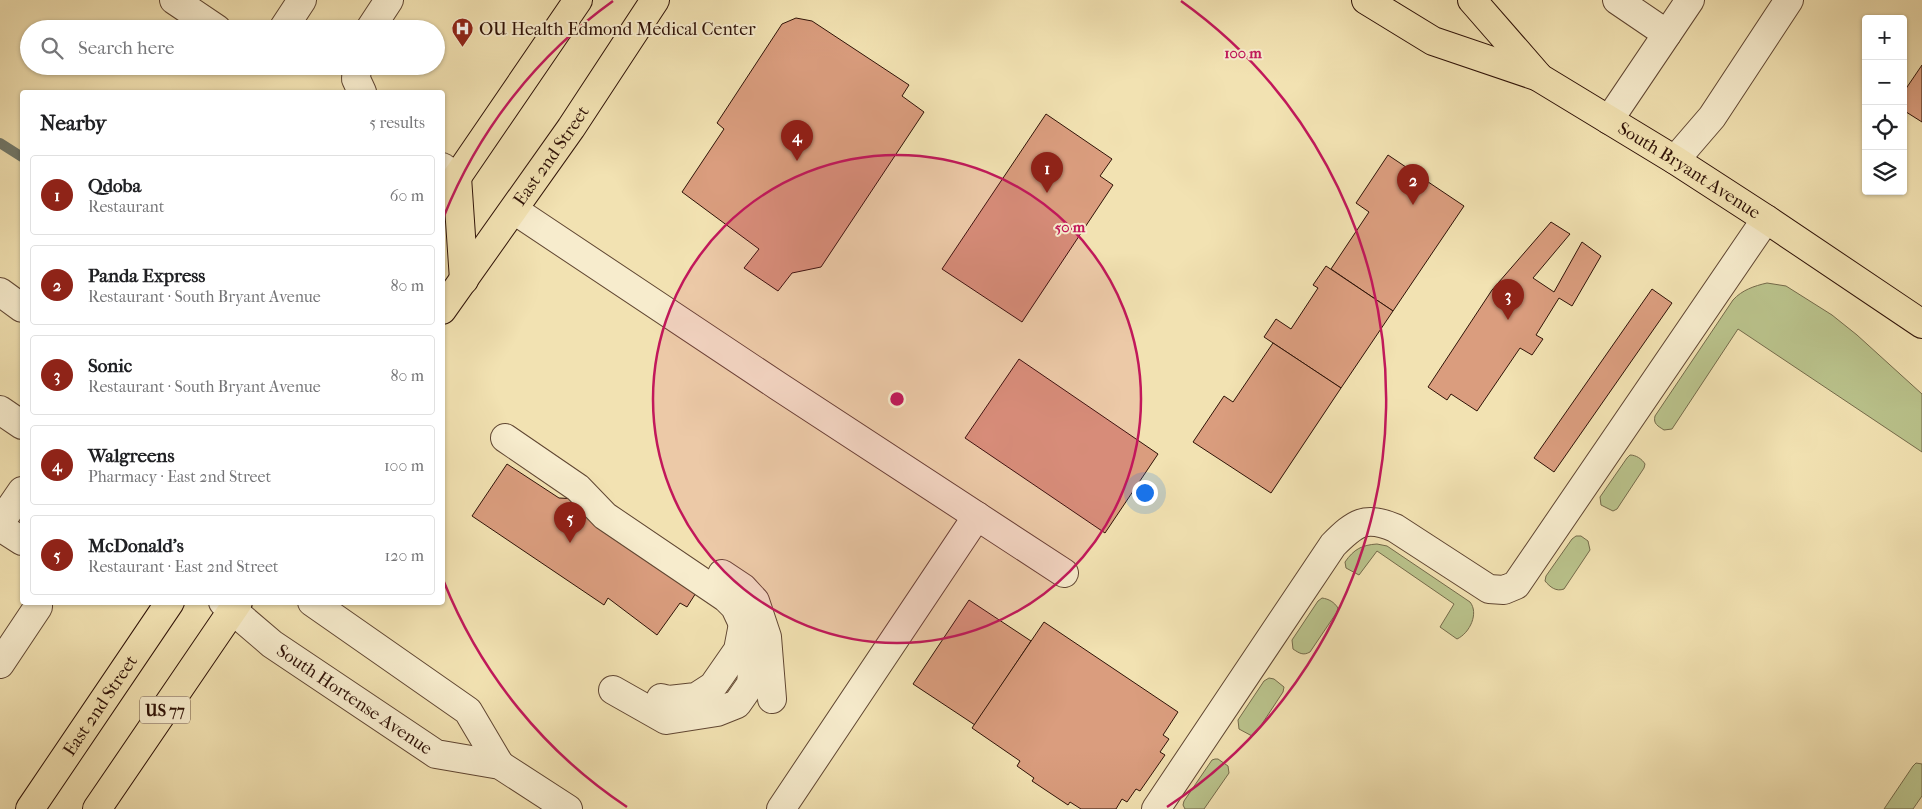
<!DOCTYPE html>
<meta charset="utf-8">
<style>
:root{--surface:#fff;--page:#f2f2f2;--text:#202124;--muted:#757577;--line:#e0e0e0;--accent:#8f2418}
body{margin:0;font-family:"IM FELL French Canon",serif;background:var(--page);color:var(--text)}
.controls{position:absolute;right:15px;top:15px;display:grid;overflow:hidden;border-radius:5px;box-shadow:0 1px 4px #0004}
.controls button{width:45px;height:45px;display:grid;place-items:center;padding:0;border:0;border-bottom:1px solid var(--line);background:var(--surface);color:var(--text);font:25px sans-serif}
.you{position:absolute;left:1144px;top:492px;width:18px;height:18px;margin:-12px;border:4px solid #fff;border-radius:50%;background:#1a73e8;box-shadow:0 0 0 8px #1a73e833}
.badge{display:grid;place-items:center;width:32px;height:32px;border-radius:50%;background:var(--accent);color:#fff;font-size:16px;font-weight:700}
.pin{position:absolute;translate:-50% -41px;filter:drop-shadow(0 1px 2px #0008)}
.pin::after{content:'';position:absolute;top:26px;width:18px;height:15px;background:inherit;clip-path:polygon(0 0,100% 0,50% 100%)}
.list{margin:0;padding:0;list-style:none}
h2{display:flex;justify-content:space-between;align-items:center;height:65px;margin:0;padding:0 20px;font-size:21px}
h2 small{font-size:16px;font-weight:400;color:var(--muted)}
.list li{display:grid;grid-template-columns:32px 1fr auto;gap:15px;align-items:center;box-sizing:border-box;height:80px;margin:0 10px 10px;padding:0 10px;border:1px solid var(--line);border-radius:5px}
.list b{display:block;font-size:19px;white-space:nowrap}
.list p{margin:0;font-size:16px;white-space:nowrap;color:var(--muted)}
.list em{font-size:16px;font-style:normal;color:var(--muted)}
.icon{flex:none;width:28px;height:28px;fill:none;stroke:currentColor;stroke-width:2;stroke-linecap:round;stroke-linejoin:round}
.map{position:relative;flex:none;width:1922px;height:809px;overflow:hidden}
.search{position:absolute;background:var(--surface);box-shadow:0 1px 4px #0004;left:20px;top:20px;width:425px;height:55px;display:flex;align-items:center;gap:12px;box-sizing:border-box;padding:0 18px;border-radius:28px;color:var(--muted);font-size:19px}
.panel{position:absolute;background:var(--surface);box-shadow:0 1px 4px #0004;left:20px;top:90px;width:425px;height:515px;border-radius:5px}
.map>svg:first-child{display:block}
.green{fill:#bac38c;stroke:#746a4a}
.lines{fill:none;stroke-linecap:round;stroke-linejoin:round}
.stream{stroke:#70796c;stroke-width:10}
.building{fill:#da9d7e;stroke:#2f1207}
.minor-casing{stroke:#604632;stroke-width:30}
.major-casing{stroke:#2f1207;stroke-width:30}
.minor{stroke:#f7eccd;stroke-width:28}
.major{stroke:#f2e2b2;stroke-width:28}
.ring{fill:none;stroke:#c2185b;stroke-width:2.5}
.labels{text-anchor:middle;stroke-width:4;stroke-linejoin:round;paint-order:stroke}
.shield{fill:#f7eccd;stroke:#6b5342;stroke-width:1}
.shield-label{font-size:16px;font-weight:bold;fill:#2f1207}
.poi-label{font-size:18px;fill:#2f1207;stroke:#f7eccd;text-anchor:start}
.street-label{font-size:18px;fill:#2f1207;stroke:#f7eccd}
.centre{fill:#c2185b;stroke:#f7eccd;stroke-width:2.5}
.ring-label{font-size:15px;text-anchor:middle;font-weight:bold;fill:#c2185b;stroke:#f7eccd;stroke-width:4;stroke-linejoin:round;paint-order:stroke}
</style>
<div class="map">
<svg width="1922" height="809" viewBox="0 0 1922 809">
<rect width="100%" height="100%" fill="#f2e2b2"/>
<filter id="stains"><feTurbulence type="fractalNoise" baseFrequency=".004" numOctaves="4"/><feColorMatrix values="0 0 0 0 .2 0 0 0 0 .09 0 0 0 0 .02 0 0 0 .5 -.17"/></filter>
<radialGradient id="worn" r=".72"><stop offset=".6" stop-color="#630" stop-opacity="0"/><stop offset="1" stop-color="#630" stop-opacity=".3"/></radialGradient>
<g class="green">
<path d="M 1767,283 L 1786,286 L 1832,315 L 1857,335 L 1922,394 L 1922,452 L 1738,329 L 1672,429 L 1664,430 C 1658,426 1653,424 1655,416 L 1733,300 C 1742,290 1754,286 1767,283 Z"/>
<path d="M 1630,455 C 1636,455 1642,459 1645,464 L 1644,468 L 1617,509 L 1613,511 L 1601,505 L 1600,497 L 1627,458 Z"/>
<path d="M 1576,536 L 1581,536 L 1588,541 L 1590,550 L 1564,589 C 1556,592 1550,587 1545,581 L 1546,576 L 1572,539 Z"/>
<path d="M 1377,544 L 1387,546 L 1470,602 C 1479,613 1470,633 1457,639 L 1440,627 L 1454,604 L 1377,551 L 1359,575 L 1346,568 L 1345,562 C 1354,549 1362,545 1377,544 Z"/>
<path d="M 1322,598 C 1329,599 1334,602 1338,608 L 1337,612 L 1310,652 C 1303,656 1299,653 1293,649 L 1292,640 L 1318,601 Z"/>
<path d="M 1269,678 L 1274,679 L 1284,687 L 1283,692 L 1256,733 L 1252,736 L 1239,729 L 1238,720 L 1264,681 Z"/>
<path d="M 1215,759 L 1218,759 L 1228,766 L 1229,773 L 1204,809 L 1185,809 L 1183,805 L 1184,801 L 1212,760 Z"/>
<path d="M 1916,763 L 1922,764 L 1922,796 L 1913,809 L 1884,809 L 1913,766 Z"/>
</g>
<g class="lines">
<path class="stream" d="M 0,143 L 22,157"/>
</g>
<g class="building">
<path d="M 796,18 L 812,21 L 909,85 L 902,96 L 924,112 L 821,267 L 792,273 L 778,291 L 744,268 L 759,249 L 682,192 L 724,129 L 717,123 L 782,24 Z"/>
<path d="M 1922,65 L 1922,122 L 1903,110 L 1903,93 Z"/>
<path d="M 1046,114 L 1112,159 L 1100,176 L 1113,185 L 1022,322 L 942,269 Z"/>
<path d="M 1388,155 L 1464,206 L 1393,311 L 1331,269 L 1369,212 L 1356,203 Z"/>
<path d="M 1551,222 L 1570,234 L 1533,278 L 1554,292 L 1582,242 L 1601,256 L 1572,306 L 1559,298 L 1536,335 L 1543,339 L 1532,355 L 1520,348 L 1477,411 L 1451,394 L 1447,400 L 1428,387 L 1492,290 Z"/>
<path d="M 1326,266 L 1393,311 L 1341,388 L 1264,337 L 1276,319 L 1291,329 L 1318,288 L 1313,285 Z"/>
<path d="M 1652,289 L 1672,303 L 1554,472 L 1534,458 Z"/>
<path d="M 1273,343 L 1341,388 L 1271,493 L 1193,442 L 1224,396 L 1233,402 Z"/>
<path d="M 1019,359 L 1158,454 L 1105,533 L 965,438 Z"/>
<path d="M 507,464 L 559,498 L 579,499 L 701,585 L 687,607 L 680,603 L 657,635 L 608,598 L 604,605 L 472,516 Z"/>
<path d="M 969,600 L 1031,641 L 975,725 L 913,684 Z"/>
<path d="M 1044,622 L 1178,712 L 1163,735 L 1169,739 L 1160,752 L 1165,755 L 1140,791 L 1136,789 L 1127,802 L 1122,799 L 1116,809 L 1081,809 L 1070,802 L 1068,805 L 1032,781 L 1034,778 L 1017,766 L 1020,761 L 972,728 Z"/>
</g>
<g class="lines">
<defs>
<g id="minor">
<path d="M 174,0 L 217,29"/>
<path d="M 1617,0 L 1667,34"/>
<path d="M 283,29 L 302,0"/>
<path d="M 370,29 L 389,0"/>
<path d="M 357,66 L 356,79 L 362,92"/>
<path d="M 1609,120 L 1690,0"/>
<path d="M 1675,160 L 1712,117 L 1789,0"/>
<path d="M 442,167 L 457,177"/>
<path d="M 514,210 L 778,386 L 1064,573"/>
<path d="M 0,292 L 22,308"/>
<path d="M 0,410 L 22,425"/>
<path d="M 505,438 L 578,488 L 605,516 L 726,598 L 735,607 L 743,624 L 753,661 L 751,684 L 737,704 L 717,712 L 666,720 L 613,690"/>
<path d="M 0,523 L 22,491"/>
<path d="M 0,527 L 22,541"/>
<path d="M 722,574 L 743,588 L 755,601 L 767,637 L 772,699"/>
<path id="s1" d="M 223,602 L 272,644 L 436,754 L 500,765 L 568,809"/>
<path d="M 312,602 L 468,711 L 500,765"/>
<path d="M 0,664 L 38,607 L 38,602"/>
<path d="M 661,698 L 669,700 L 696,697 L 713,686 L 738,650 L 743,624"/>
<path d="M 781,809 L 977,516"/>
<path d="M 1156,809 L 1333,545 C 1355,523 1365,515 1395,528 L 1489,589 L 1504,590 L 1516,585 L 1766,219"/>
</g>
<g id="major">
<path d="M 1366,0 L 1433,41 L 1539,77"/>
<path id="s2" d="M 1472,0 L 1540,78 L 1675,160 L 1766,219 L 1922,324"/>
<path d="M 457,177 L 464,280"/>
<path d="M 442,199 L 578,0"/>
<path id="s3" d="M 442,310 L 571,128 L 655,0"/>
<path id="s4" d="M 30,809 L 170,602"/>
<path d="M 97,809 L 238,602"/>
</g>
</defs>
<use href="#minor" class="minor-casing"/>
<use href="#major" class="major-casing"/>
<use href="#minor" class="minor"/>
<use href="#major" class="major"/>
</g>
<circle cx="897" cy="399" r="244" fill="#c2185b" fill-opacity=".12"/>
<g class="ring">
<circle cx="897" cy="399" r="244"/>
<path d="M627 807A489 489 0 0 1 444 582M444 216A489 489 0 0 1 613 1M1181 1A489 489 0 0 1 1167 807"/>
</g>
<defs>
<symbol id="hospital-pin" viewBox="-11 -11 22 30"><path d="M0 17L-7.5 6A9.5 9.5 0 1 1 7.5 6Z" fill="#8f2418" stroke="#f7eccd"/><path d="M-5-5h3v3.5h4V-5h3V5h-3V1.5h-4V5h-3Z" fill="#fff"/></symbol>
</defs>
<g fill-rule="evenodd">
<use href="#hospital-pin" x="450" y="16" width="25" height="34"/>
</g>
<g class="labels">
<rect class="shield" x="140" y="696.5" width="50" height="27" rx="4"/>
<g class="shield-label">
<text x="165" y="716">US 77</text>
</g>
<g class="poi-label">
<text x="479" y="35">OU Health Edmond Medical Center</text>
</g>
<g class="street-label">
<text dy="6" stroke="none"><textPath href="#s3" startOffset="189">East 2nd Street</textPath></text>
<text dy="6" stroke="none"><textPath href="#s2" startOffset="279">South Bryant Avenue</textPath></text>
<text dy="6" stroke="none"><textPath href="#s1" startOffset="164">South Hortense Avenue</textPath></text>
<text dy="6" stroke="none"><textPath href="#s4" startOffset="125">East 2nd Street</textPath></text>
</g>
</g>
<circle cx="897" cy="399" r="8" class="centre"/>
<g class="ring-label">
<text x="1243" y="58">100 m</text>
<text x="1070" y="232">50 m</text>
</g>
<rect width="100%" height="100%" filter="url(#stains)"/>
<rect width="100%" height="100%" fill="url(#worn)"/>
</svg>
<div class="controls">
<button>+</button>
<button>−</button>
<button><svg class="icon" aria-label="locate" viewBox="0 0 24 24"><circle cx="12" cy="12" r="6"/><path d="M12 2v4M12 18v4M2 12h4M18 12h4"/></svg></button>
<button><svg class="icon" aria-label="layers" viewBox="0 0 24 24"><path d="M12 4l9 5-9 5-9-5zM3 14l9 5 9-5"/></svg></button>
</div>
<div class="you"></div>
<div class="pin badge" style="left:1047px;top:193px">1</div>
<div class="pin badge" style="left:1413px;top:205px">2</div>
<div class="pin badge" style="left:1508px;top:320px">3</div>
<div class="pin badge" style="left:797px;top:161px">4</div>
<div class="pin badge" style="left:570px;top:543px">5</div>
<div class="search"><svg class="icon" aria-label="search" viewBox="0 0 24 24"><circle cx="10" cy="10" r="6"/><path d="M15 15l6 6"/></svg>Search here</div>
<section class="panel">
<h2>Nearby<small>5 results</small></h2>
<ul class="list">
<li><span class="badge">1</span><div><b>Qdoba</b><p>Restaurant</p></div><em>60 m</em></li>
<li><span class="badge">2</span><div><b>Panda Express</b><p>Restaurant · South Bryant Avenue</p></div><em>80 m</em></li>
<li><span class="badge">3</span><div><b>Sonic</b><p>Restaurant · South Bryant Avenue</p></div><em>80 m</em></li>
<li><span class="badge">4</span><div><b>Walgreens</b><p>Pharmacy · East 2nd Street</p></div><em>100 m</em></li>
<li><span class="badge">5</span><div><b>McDonald's</b><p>Restaurant · East 2nd Street</p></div><em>120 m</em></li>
</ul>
</section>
</div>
